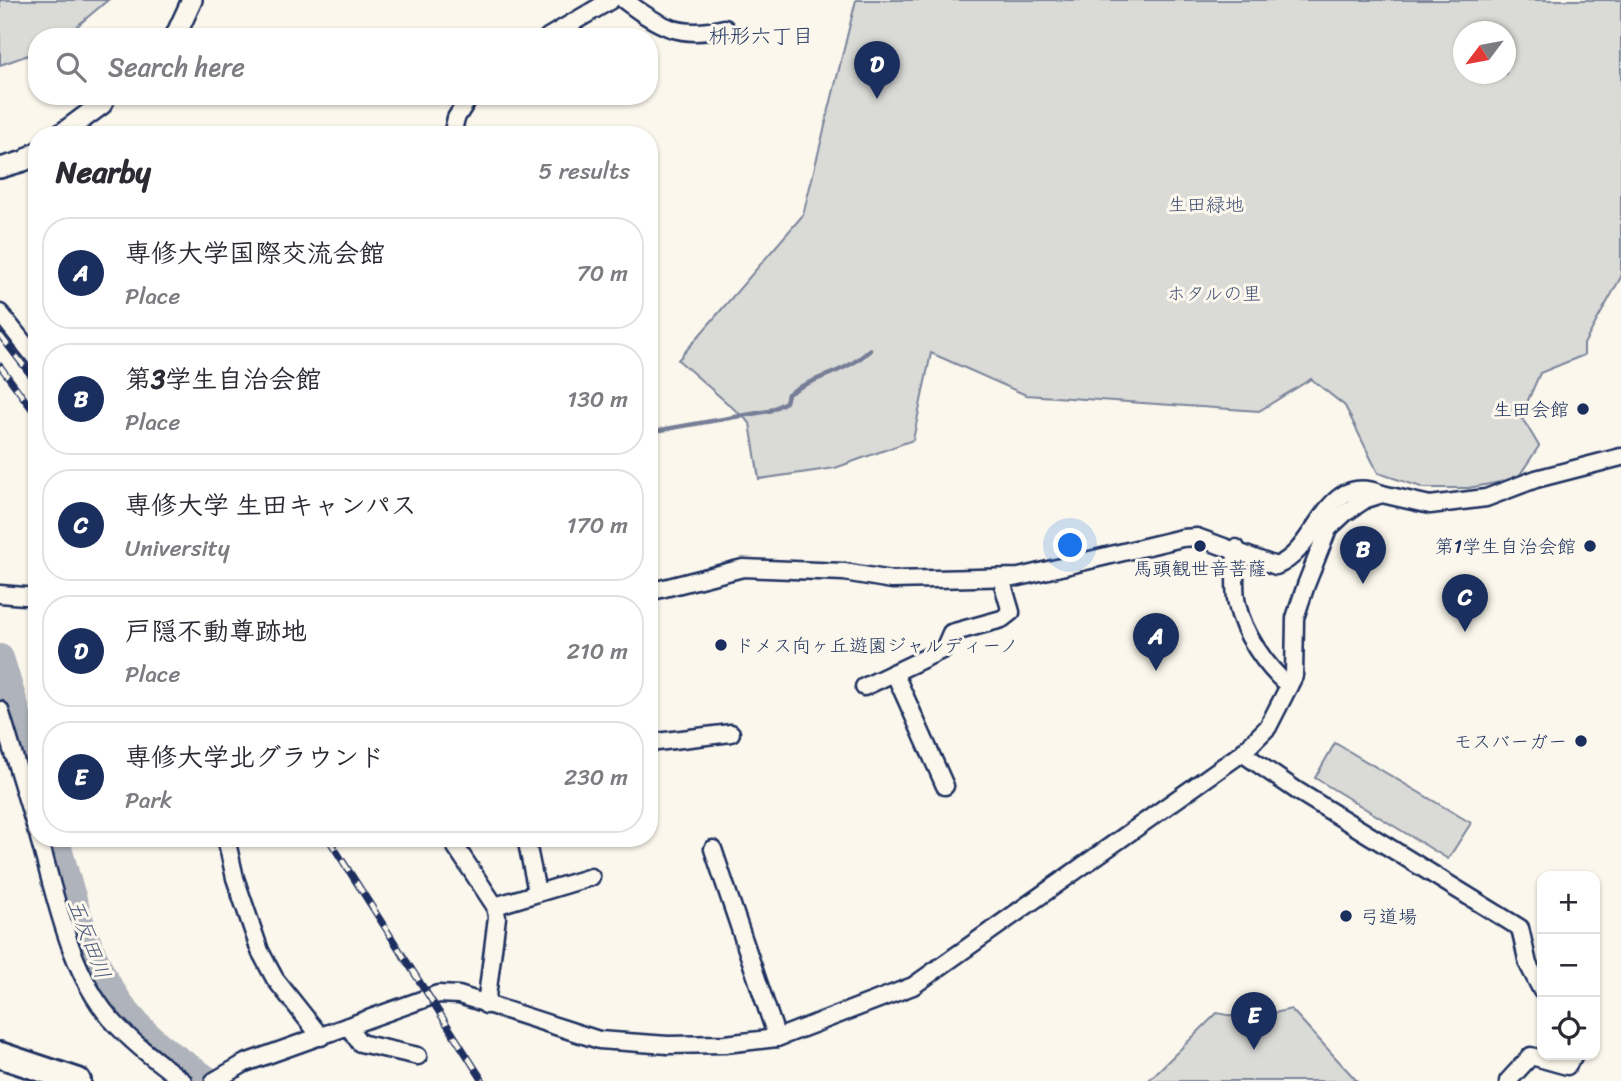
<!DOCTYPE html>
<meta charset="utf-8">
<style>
:root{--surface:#fff;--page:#f7f7f7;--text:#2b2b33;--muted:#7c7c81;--line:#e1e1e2;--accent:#1b2f5e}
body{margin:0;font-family:Sriracha,"Klee One",sans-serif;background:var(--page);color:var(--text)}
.controls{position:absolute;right:21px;bottom:21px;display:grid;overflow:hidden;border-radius:14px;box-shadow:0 2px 5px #0004}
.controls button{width:63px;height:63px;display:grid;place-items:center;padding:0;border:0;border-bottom:2px solid var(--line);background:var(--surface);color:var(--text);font:35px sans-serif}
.compass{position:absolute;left:1453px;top:21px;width:63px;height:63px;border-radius:50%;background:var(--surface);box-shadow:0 2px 5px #0004;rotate:238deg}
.you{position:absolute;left:1071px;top:546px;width:24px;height:24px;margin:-18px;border:5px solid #fff;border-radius:50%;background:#1a73e8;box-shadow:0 0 0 10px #1a73e833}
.badge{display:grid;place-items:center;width:46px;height:46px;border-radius:50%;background:var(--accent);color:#fff;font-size:23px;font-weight:700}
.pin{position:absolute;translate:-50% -58px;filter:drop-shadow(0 2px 4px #0008)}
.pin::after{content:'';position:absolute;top:37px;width:24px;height:21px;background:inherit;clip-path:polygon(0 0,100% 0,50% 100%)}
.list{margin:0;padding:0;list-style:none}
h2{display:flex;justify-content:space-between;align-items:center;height:91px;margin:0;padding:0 28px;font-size:30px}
h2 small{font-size:23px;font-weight:400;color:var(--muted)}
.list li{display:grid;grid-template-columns:46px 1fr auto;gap:21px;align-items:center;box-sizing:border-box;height:112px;margin:0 14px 14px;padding:0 14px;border:2px solid var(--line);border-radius:28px}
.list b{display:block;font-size:26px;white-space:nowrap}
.list p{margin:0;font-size:23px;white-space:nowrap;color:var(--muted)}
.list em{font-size:23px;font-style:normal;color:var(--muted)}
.icon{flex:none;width:38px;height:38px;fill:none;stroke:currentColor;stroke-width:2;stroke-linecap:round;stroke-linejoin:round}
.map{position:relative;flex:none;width:1621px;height:1081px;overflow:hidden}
.search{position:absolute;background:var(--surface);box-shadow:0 2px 5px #0004;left:28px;top:28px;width:630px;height:77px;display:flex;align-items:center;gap:18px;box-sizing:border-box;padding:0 24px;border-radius:28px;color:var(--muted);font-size:26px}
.panel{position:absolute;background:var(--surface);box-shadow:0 2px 5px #0004;left:28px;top:126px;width:630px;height:721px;border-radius:28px}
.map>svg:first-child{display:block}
.green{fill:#dadad7;stroke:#7a849a;stroke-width:2;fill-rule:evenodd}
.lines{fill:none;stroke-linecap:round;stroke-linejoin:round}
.stream{stroke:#747e96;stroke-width:4.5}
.river{stroke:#afb3bb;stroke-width:28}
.minor-casing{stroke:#1b2f5e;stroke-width:21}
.tertiary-casing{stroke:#1b2f5e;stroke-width:24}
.primary-casing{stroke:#1b2f5e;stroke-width:30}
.minor{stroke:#fbf7ec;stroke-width:16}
.tertiary{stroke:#fbf7ec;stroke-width:19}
.primary{stroke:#fbf7ec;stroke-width:24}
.rail-casing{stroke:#1b2f5e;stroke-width:7}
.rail{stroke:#fbf7ec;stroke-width:4.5;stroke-dasharray:13;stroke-linecap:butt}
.poi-dot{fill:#1b2f5e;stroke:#fbf7ec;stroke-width:2.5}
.labels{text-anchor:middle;stroke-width:6;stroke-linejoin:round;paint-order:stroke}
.park-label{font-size:19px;fill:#415176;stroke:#fbf7ec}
.poi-label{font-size:19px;fill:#1b2f5e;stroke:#fbf7ec;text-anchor:end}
.neighbourhood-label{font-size:21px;fill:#1b2f5e;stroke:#fbf7ec}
.water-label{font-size:21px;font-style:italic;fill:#47577a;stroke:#fbf7ec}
</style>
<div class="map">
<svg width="1621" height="1081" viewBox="0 0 1621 1081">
<rect width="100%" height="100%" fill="#fbf7ec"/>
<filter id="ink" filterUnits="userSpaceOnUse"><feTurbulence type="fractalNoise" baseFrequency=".0143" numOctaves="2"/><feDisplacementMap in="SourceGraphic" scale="14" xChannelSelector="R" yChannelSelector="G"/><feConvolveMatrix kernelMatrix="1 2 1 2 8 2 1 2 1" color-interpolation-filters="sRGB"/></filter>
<g filter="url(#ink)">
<g class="green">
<path d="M 0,0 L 108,0 L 64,37 L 37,37 L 37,52 L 0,65 Z"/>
<path d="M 856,0 L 1621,0 L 1621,277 L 1584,344 L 1584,355 L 1540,373 L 1521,416 L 1539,446 L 1517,479 L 1468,488 L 1424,488 L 1378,473 L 1345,406 L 1311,379 L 1259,411 L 1026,395 L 931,353 L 913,440 L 835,468 L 759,479 L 750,423 L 678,360 L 803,215 ZM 1464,32 L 1506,32 L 1506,74 L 1464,74 Z"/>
<path d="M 1335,743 L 1471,823 L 1448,859 L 1315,778 Z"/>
<path d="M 1291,1009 L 1357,1081 L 1148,1081 L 1217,1013 L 1250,1019 Z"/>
</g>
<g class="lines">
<path class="stream" d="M 649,432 L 769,411 L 786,402 L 788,394 C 816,375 843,375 870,350"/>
<g class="river">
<path d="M 0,658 L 37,779"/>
<path d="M 55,838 C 74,902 88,969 133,1020 C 154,1045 183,1063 209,1081"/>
</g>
<defs>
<g id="minor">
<path d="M 624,0 C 660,27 680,39 725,28"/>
<path d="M 548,37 L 611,0"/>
<path d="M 452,135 L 456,118 L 470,96"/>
<path d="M 0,313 L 37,360"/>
<path d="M 1236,548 C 1236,565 1233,587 1237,604 C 1243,633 1266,667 1289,686"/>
<path d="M 649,592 L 743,568 L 844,572 L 892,580 L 1019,577 L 1182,538 L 1197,537 L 1276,566 C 1320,549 1323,470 1382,494"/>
<path d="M 0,594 L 37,597"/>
<path d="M 894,672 L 945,786"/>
<path d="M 864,687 L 944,649 L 951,633 L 1002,619 L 1011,612 L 1001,578"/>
<path d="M 0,710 L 37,832"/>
<path d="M 649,743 L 731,733"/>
<path d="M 1242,753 L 1296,790 L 1520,928 L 1528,964 L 1542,991"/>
<path d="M 39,838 C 56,897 69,970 110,1018 C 132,1043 157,1061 183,1081"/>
<path d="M 226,838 L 235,878 L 260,951 L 275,979 L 321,1037"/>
<path d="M 450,838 L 495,906 L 497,917 L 486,1005"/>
<path d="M 526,838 L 537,892"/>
<path d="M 713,849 L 777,1038"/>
<path d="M 495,906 L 591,877"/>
<path d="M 348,1026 L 360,1043 L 418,1056"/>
<path d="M 214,1081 L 245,1063 L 438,994 L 459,995 L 599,1040 L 668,1045 L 725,1044 L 777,1038 L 913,986 L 1242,753 L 1268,727 L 1294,676 L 1295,618 L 1306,585 L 1328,529 L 1345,513 L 1366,499 L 1382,494 L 1430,505 L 1486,498 L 1536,479 L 1621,457"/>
<path d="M 1508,1081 L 1531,1056 L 1567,1066 L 1574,1055"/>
</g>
<g id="tertiary">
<path d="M 175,37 L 192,0"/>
<path d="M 60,135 L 102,104 L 106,96"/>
<path d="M 0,168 L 24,161 L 37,152"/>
</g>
<path id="primary" d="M 0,1055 L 78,1081"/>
</defs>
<use href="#minor" class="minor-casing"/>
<use href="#tertiary" class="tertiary-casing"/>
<use href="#primary" class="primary-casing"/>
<use href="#minor" class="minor"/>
<use href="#tertiary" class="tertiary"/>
<use href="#primary" class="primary"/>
<defs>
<g id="rail">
<path d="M 0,335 L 37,383"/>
<path d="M 0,366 L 37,416"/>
<path d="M 328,838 L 483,1081"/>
</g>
</defs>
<use href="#rail" class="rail-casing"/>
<use href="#rail" class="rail"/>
</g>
</g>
<g class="poi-dot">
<circle cx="1583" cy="409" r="7"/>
<circle cx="1200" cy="546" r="7"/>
<circle cx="1590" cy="546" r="7"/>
<circle cx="721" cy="645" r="7"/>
<circle cx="1581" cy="741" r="7"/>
<circle cx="1346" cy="916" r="7"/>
</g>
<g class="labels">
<g class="park-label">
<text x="1206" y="211">生田緑地</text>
<text x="1214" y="300">ホタルの里</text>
</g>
<g class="poi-label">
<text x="1569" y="416">生田会館</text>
<text x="1576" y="553">第1学生自治会館</text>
<text x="1200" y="575" text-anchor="middle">馬頭観世音菩薩</text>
<text x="735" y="652" text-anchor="start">ドメス向ヶ丘遊園ジャルディーノ</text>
<text x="1567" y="748">モスバーガー</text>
<text x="1360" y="923" text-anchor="start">弓道場</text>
</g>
<g class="neighbourhood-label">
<text x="761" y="43">枡形六丁目</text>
</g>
<g class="water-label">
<text transform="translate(89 939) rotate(69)" y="7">五反田川</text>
</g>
</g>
</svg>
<div class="controls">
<button>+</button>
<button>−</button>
<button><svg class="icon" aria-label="locate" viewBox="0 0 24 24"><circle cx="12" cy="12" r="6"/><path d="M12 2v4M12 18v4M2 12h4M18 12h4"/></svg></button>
</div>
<svg class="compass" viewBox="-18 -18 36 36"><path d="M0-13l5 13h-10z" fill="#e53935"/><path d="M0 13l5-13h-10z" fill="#7c7c81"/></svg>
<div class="you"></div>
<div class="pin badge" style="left:1156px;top:671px">A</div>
<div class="pin badge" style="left:1363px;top:584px">B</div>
<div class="pin badge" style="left:1465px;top:632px">C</div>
<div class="pin badge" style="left:877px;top:99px">D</div>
<div class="pin badge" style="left:1254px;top:1050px">E</div>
<div class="search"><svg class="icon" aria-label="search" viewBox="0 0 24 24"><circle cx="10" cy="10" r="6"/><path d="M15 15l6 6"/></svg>Search here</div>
<section class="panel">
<h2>Nearby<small>5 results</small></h2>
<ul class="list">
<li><span class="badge">A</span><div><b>専修大学国際交流会館</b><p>Place</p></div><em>70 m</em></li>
<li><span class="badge">B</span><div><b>第3学生自治会館</b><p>Place</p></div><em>130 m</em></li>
<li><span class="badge">C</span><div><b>専修大学 生田キャンパス</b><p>University</p></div><em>170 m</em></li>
<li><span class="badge">D</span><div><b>戸隠不動尊跡地</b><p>Place</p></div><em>210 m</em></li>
<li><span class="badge">E</span><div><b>専修大学北グラウンド</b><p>Park</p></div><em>230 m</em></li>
</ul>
</section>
</div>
